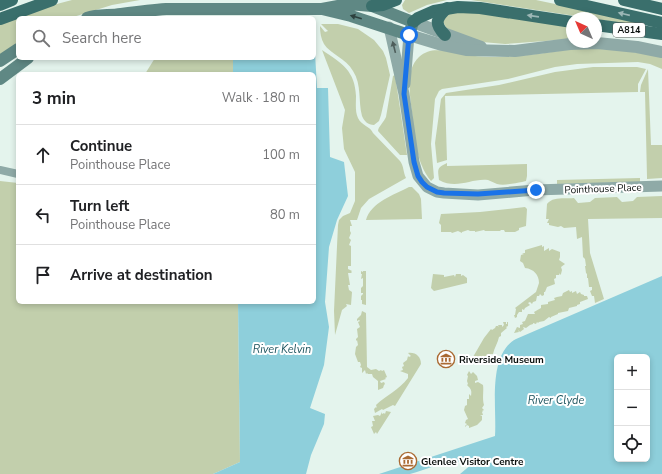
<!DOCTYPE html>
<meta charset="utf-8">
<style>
:root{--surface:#fff;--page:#f2f2f2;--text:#202124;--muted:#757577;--line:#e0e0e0}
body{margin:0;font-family:"Nunito Sans",sans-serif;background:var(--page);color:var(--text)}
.controls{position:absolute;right:12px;bottom:12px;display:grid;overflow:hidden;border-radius:6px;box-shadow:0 2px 6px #0003}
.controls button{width:36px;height:36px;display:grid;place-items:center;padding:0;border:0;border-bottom:1px solid var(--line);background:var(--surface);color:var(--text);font:20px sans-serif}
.compass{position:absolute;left:566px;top:12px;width:36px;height:36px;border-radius:50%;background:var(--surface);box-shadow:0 2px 6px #0003;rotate:316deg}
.stop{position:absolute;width:12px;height:12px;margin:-9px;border:3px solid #1a73e8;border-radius:50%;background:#fff}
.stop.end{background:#1a73e8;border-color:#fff;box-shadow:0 1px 4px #0008}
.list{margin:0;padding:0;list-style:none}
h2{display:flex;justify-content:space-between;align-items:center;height:52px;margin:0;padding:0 16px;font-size:17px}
h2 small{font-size:13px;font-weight:400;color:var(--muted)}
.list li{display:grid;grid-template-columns:26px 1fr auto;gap:12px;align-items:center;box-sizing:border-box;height:60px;padding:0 16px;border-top:1px solid var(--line)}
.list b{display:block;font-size:15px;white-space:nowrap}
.list p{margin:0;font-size:13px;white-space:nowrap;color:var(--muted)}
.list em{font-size:13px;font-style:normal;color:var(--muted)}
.icon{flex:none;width:22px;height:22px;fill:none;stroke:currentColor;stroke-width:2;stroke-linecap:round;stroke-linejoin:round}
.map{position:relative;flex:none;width:662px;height:474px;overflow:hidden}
.search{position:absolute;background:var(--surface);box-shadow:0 2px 6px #0003;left:16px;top:16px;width:300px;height:44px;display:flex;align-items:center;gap:10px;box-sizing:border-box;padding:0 14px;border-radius:6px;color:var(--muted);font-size:15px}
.panel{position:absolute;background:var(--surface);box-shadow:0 2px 6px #0003;left:16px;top:72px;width:300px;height:232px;border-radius:6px}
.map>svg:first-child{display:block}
.green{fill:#c2cfac}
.water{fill:#8ecfdb;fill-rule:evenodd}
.pier{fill:#e4f4ed}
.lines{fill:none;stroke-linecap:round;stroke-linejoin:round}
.pedestrian{stroke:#8faaa7;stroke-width:8}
.minor{stroke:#8faaa7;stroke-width:11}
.tertiary{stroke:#8faaa7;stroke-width:12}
.secondary{stroke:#5f8884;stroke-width:12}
.primary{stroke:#3a6f6c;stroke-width:12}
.oneway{fill:#9cb7b6}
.oneway2{fill:#2d413e}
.oneway3{fill:#4e5e5b}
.route{stroke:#1a73e8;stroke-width:5}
.labels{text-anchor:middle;stroke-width:4;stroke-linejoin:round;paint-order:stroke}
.shield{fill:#fff;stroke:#555857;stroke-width:1}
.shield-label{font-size:9px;font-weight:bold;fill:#0c110f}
.street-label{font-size:10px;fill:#0c110f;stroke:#fff}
.poi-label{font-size:10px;font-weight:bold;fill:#0c110f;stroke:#fff;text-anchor:start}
.water-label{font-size:11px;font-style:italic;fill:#1c535d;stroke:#fff}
</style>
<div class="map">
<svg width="662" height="474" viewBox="0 0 662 474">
<rect width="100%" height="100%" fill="#e4f4ed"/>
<g class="green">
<path d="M 72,0 L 140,0 L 112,5 L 70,18 L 18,18 L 18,43 L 0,55 L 0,25 L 7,22 L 53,5 Z"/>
<path d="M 405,0 L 447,0 L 427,5 L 409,13 L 403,9 L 402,5 Z"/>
<path d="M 471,0 L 536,0 L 636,21 L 635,25 Z"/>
<path d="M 465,11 L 572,27 L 572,39 L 505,44 L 482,42 L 448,31 L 441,18 L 443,15 Z"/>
<path d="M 321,24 L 338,24 L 358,29 L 374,40 L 383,51 L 386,58 L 390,75 L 381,115 L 379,121 L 374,125 C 368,125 364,121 362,116 C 358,101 362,85 353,71 C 346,58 330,54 324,44 C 321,39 320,32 320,26 L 325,32 L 328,31 Z"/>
<path d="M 578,48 L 622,50 L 662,57 L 662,69 L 650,64 L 638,62 L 577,64 L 555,67 L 508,79 L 442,89 L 439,91 L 435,99 L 431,144 L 434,178 L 431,181 C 416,163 414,135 412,112 C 410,95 405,70 419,57 C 431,46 445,51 460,54 C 499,61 538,54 578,48 Z"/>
<path d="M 322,50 C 342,63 355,71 356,96 C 356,103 355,112 358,118 C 361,125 371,127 373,133 L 400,161 C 404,166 403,172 406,178 L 369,199 L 361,208 L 357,220 L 350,220 L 352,226 L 350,226 L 350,231 L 351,233 L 349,238 L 351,240 L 349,245 L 351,246 L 351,266 L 348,266 L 348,269 L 352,271 L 351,272 L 352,273 L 348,273 L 350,285 L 348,285 L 349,290 L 352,292 L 351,305 L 346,304 L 347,306 L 342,310 L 335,335 L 334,311 L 338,225 L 339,220 L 343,216 L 350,213 L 355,201 L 355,172 L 344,149 L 342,128 L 345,110 Z"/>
<path d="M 155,58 L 233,58 L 233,74 L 145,74 Z"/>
<path d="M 593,67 L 637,67 L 646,69 L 638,84 L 638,92 L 445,96 L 447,160 L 437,163 L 435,143 L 441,99 L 446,93 L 499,85 L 555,72 Z"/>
<path d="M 648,69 L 651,145 L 662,145 L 662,178 L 647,179 L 647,177 L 645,92 L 640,92 L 641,85 Z"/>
<path d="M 395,75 L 407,155 L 400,155 L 378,131 C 378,127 384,122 386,117 L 393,76 Z"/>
<path d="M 447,163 L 447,166 L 527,164 L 527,176 L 526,181 L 522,182 C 515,183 504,186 497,184 C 494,183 491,181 488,180 C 471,178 457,190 439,180 C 438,170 436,168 447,163 Z"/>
<path d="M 640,178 L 640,182 L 557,184 L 557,180 Z"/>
<path d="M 0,181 L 18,183 L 18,302 L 238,302 L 240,462 L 213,474 L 0,474 Z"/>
<path d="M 409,187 L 412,187 L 419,194 L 421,199 L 422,219 L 366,220 C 371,202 394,195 409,187 Z"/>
<path d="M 662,196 L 662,218 L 588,219 L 590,253 L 604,299 L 595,303 L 594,296 L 592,296 L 590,291 L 592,290 L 592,287 L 589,287 L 588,278 L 587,278 L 587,274 L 586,273 L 585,266 L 586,266 L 585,259 L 583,257 L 582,237 L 577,239 L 576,227 L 564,228 L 561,226 L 558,227 L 549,225 L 549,223 L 547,223 L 549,219 L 546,219 L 547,204 C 553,196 565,199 574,198 L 578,203 L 590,202 L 595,198 L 617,197 L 622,202 L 633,201 L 637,197 Z"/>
<path d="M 525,207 L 527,209 L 526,226 L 519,228 L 519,230 L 515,232 L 505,232 L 504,230 L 501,230 L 500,231 L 485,231 L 484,230 L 475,232 L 475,231 L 470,231 L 468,230 L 462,232 L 462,233 L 458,231 L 452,233 L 451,232 L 441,232 L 441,225 L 439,223 L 441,214 L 480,212 Z"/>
<path d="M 542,245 L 542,247 L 544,246 L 544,251 L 549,248 L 549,251 L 552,249 L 560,252 L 560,257 L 559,260 L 565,264 L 561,267 L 562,270 L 561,274 L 560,275 L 559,273 L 559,275 L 556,275 L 556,278 L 554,279 L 555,284 L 547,287 L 545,292 L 544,292 L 544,295 L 542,296 L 540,294 L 539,296 L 537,296 L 536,301 L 533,302 L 532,304 L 530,302 L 528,303 L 530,305 L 525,308 L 524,310 L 522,309 L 522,312 L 519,312 L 517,315 L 517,317 L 515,318 L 514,315 L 515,315 L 516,309 L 515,308 L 536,292 L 539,283 C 539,275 534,269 525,268 L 523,263 L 520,261 L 521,255 L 524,254 L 522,253 L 525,253 L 525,250 Z"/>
<path d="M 361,271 L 363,272 L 363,271 L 366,271 L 366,305 L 362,304 L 362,300 L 361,300 L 361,296 L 363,294 L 363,293 L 361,293 L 361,288 L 363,286 L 363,278 L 361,279 L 362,274 L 361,274 Z"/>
<path d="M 433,274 L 444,275 L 444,277 L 454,275 L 455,277 L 456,274 L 461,274 L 461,276 L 463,275 L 467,278 L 467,283 L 434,291 L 431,288 Z"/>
<path d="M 569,290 L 570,292 L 572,291 L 572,293 L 576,291 L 577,294 L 580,292 L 581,294 L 584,295 L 584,296 L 587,296 L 588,299 L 580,302 L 580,304 L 577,305 L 577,306 L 569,308 L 568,311 L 558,313 L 558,314 L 551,317 L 551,318 L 549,317 L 544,321 L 539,322 L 538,323 L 537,322 L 536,324 L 533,323 L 533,324 L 530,325 L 526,328 L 523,327 L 524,329 L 520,332 L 518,330 L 519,332 L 514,333 L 517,327 L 520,328 L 520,325 L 523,324 L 522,322 L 525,321 L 528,314 L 535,314 L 534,312 L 541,308 L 541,305 L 548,304 L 548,302 L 555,300 L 554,298 L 557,297 L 562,296 L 563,293 Z"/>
<path d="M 362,311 L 366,313 L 367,367 L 371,370 L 376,369 L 379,371 L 381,370 L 382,371 L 384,370 L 387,377 L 385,378 L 386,379 L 380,381 L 381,383 L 384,382 L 385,384 L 384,385 L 383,388 L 378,390 L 378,381 L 373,377 L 372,374 L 368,374 L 367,373 L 366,374 L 365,370 L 362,373 L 362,368 L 360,367 L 361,365 L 360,362 L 358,362 L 355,354 L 356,347 L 358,345 L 357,340 L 356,341 L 356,339 L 358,337 L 357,329 L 360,327 L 358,322 L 360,321 L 359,320 L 357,321 L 357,319 L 361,315 Z"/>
<path d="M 503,322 L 506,322 L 506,324 L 507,324 L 507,322 L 508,322 L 508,326 L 506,327 L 507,328 L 501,333 L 501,336 L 499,337 C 498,343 494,348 493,354 L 491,354 L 490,359 L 484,363 L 482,361 L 482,364 L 481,361 L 482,360 L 480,358 L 478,360 L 477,358 L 475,358 L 475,356 L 473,357 L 484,338 L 491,329 L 492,330 L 495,328 L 496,326 L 498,326 L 499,327 L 498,325 L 502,325 L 502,327 L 504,325 Z"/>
<path d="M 408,353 C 416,352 421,357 421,364 L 395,406 L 393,405 L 383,410 L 382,409 L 375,413 L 374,409 L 376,407 L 377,408 L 376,405 C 385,396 399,390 408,378 L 408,374 L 400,371 L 403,370 L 402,367 L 404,366 L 403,363 L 407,360 L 408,356 L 409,357 L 411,356 Z"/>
<path d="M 469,371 L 471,374 L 473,372 L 477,376 L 478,380 L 475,381 L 475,383 L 478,382 L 483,385 C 484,391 482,398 484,405 L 482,408 L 484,410 L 482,411 L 483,412 L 482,412 L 483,415 L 480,415 L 482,416 L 482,420 L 477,425 L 469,428 L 469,426 L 467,425 L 465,427 L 465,426 L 467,424 L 465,423 L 466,420 L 468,419 L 464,410 L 465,406 L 467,405 L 467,399 L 469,399 L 469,394 L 471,396 C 472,390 471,389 467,385 L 468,384 L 467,381 L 468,376 L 467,375 Z"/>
<path d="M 386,411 L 391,412 L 377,434 L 376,432 L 374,434 L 371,427 L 373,426 L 372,421 L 375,421 L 373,416 L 378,415 L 380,416 L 382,412 L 382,414 L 384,413 L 385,414 Z"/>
</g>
<g class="water">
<path d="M 314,35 L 317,88 L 328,88 L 330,157 L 344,162 L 348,196 L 337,220 L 329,247 L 325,302 L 329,327 L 324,365 L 310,408 L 325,414 L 324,424 L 311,455 L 306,474 L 213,474 L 240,462 L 238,302 L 314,302 L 314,74 L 233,74 L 233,58 L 314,58 Z"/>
<path d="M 662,276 L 662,474 L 460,474 L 472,464 C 450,457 431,469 410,474 C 401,474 389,474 379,474 L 495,436 C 497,408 487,355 516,339 ZM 617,357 L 647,357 L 647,459 L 617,459 Z"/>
</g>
<path class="pier" d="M 238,0 L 311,0 L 311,18 L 237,18 Z"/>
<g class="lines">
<path class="pedestrian" d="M 0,170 L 18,174"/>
<g class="minor">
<path d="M 389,27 L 404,94 L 414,162 L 418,176 L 427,187 L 437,192 L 444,193 L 478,195 L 535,190 L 662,186"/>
<path d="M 405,84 L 409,35"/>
</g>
<g class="tertiary">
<path d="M 413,22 L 481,47"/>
<path d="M 409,35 L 442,45 L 466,50 L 515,51 L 570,44 L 597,43 L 637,47 L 662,52"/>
</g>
<g class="secondary">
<path d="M 87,18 C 98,14 109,16 121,14 C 136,12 151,10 166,9 L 322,9 L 348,4 L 372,6 L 413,22 L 409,35 L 351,16 L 322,9"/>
<path d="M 0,61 L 18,49"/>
<path d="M 0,79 L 28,58"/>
</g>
<g class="primary">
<path d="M 560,0 L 662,23"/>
<path d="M 624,0 L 662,9"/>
<path d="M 0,5 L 12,0"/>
<path d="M 372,6 L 383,5 L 396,0"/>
<path d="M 0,19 L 52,0"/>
<path d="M 413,22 L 418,18 L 434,11 L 458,7 L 480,8 L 572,22"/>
<path d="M 596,25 L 662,34"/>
<path d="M 445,35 C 434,24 436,18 447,8"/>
</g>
</g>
<defs><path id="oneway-solid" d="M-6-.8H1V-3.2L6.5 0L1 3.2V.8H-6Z"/></defs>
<g class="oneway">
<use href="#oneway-solid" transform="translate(624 14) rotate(-167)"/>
<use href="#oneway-solid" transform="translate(533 16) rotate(-172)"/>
</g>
<use class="oneway2" href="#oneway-solid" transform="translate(356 17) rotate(-164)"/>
<use class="oneway3" href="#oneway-solid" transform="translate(394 47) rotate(-104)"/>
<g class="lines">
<path class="route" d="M 409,35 L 404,94 L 414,162 L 418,176 L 422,182 L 427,187 L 437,192 L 444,193 L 478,194 L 536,190"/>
</g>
<defs>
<symbol id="museum-ring" viewBox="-11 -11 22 22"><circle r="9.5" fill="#fff" stroke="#aa6a33" stroke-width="1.5"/><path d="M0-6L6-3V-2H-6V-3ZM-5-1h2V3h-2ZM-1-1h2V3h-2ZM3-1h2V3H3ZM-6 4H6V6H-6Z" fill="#aa6a33"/></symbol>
</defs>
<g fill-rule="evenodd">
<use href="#museum-ring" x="436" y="349" width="20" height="20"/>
<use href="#museum-ring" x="398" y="451" width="20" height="20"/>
</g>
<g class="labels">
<rect class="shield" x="613" y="23" width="32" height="14" rx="3"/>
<g class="shield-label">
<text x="629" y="33">A814</text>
</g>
<g class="street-label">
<text transform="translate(603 188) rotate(-2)" y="4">Pointhouse Place</text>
</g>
<g class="poi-label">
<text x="459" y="363">Riverside Museum</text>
<text x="421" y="465">Glenlee Visitor Centre</text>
</g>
<g class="water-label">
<text x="282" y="353">River Kelvin</text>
<text x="556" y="404">River Clyde</text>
</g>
</g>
</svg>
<div class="controls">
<button>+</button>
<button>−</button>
<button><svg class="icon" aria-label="locate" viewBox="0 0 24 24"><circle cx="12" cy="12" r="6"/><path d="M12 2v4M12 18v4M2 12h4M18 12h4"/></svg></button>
</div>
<svg class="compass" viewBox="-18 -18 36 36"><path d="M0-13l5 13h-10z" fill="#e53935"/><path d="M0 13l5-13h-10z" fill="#757577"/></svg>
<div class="stop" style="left:409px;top:35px"></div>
<div class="stop end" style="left:536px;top:190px"></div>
<div class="search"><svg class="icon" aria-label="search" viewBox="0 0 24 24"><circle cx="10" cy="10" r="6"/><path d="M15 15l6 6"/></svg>Search here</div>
<section class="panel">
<h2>3 min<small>Walk · 180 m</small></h2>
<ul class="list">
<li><svg class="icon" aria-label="ahead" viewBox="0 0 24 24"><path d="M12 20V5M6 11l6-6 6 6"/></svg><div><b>Continue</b><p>Pointhouse Place</p></div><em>100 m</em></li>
<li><svg class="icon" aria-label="left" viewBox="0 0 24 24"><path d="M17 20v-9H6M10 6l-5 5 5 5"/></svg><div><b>Turn left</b><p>Pointhouse Place</p></div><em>80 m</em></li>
<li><svg class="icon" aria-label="arrive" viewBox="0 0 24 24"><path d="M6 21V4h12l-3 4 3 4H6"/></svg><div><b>Arrive at destination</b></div></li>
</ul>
</section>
</div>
